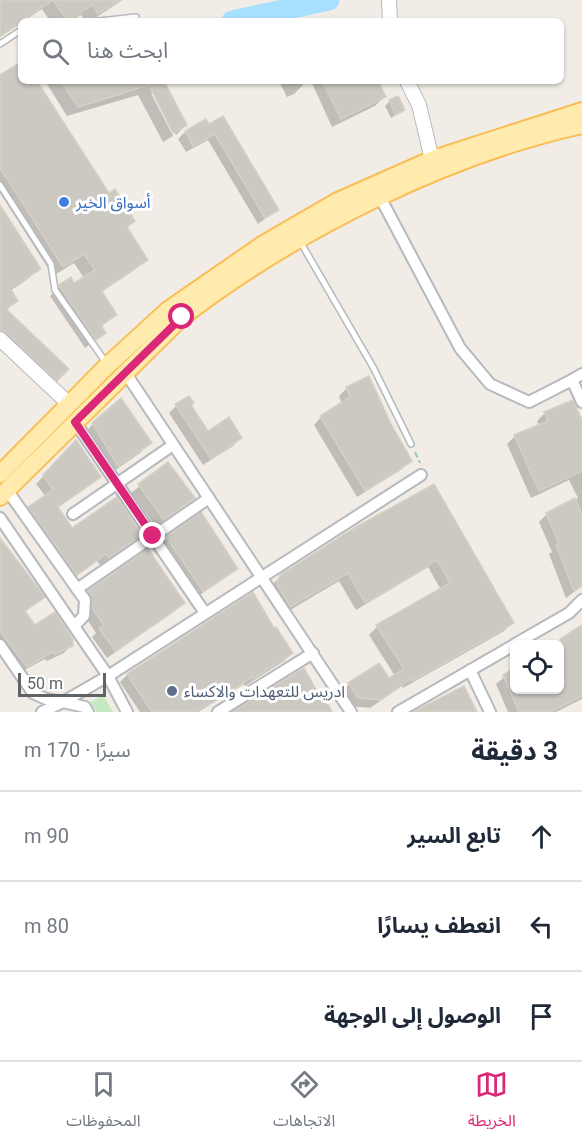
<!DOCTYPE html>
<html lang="ar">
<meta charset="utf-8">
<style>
:root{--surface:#fff;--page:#f2f2f3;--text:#1f2937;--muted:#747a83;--line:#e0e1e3;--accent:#db2777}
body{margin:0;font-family:Roboto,"Noto Sans Arabic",sans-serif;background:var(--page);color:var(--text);direction:rtl}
.controls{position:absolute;right:18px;bottom:18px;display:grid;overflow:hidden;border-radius:9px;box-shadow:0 2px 4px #0004}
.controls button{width:54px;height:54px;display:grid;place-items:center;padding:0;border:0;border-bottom:2px solid var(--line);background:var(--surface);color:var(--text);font:30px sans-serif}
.scale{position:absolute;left:18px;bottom:15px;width:88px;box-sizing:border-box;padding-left:6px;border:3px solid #5d6367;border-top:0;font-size:16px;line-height:21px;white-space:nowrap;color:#5d6367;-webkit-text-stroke:4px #fff;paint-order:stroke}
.stop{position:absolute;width:18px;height:18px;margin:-14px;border:4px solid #db2777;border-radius:50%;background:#fff}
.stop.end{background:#db2777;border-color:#fff;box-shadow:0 2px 6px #0008}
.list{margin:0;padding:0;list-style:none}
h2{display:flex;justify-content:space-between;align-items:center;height:78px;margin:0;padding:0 24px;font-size:26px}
h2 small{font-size:20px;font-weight:400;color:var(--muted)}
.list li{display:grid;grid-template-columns:39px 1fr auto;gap:18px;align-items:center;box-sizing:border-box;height:90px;padding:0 24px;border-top:2px solid var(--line)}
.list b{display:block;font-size:22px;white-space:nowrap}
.list em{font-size:20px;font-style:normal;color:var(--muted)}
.icon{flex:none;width:33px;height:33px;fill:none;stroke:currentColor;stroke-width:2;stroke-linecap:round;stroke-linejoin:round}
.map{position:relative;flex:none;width:582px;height:712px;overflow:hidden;direction:ltr}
.search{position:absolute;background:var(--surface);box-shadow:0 2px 4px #0004;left:18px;right:18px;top:18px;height:66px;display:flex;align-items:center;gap:15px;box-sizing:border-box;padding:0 21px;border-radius:9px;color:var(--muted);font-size:22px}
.sheet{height:348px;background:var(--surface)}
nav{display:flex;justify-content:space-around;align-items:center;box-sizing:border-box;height:84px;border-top:2px solid var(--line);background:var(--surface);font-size:16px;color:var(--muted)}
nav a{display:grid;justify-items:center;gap:3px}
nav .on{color:var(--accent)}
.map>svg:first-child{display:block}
.green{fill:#c5e9c1}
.shadow{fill:#0003}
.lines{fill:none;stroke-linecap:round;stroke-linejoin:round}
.river{stroke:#a8e0ff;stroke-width:21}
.building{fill:#ccc8c2;stroke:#d6cfc4;stroke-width:1.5}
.service-casing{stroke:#b6b9bd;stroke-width:8}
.minor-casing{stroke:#b6b9bd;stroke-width:14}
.tertiary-casing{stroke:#b6b9bd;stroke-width:16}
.primary-casing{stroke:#fabe56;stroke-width:20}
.path{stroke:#9bcda5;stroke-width:2;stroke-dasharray:6 3;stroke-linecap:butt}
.service{stroke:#fff;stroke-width:5}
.minor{stroke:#fff;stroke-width:10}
.tertiary{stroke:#fff;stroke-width:14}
.primary{stroke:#ffebad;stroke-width:16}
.route{stroke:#db2777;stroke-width:8}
.shop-dot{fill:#3f7fe0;stroke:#fff;stroke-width:2}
.service-dot{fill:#5c6f8a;stroke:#fff;stroke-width:2}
.labels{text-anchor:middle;stroke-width:6;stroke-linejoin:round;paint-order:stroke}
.shop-label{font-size:16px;fill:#366cbe;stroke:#fff;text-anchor:start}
.service-label{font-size:16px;fill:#4e5e75;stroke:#fff;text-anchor:start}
</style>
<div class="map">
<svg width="582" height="712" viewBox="0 0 582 712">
<rect width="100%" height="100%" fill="#f1ede6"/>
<path class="green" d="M 103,695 L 113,712 L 97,712 L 91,702 Z"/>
<g class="shadow">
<path d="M 0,0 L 122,0 L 91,21 L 85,21 L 81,15 L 71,21 L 50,21 L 42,9 L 24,21 L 21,21 L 21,23 L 0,37 Z"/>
<path d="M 21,64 L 21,81 L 35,81 L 108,195 L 134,221 L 126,228 L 146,259 L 136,269 L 101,292 L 115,315 L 101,327 L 104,333 L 85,348 L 50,296 L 60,286 L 74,285 L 84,278 L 74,263 L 53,276 L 0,193 L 0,77 Z"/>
<path d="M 45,81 L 159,81 L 186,125 L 176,135 L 154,93 L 151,93 L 173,136 L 163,142 L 138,95 L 67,116 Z"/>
<path d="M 279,81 L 301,81 L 303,85 L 294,94 L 287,97 Z"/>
<path d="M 311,81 L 376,81 L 384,97 L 375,106 L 332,127 Z"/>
<path d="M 390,101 L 403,110 L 391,118 L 385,106 Z"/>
<path d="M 223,118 L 277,210 L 258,224 L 208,140 L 186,152 L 178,139 L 185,132 L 205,121 L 208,126 Z"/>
<path d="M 0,208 L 39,268 L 29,278 L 10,291 L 16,301 L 6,311 L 67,369 L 46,390 L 0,346 Z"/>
<path d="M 368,378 L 410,461 L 402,469 L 357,497 L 314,425 L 321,417 L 342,404 L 339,396 L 346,389 Z"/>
<path d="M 176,406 L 189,406 L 207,433 L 240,438 L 233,446 L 203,465 L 169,413 Z"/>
<path d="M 545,413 L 582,425 L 582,586 L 566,598 L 549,554 L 552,552 L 539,522 L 547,514 L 578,498 L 569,480 L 531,498 L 507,444 L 515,436 L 539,426 L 537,421 Z"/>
<path d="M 93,424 L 150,442 L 140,453 L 108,475 L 83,435 Z"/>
<path d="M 69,449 L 99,477 L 57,508 L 72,530 L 138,536 L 130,544 L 100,565 L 97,561 L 68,582 L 21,516 L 46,497 L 36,484 Z"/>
<path d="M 168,464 L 193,498 L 156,527 L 131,493 Z"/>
<path d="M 433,486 L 513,622 L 504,631 L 403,688 L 402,686 L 370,708 L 350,706 L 340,693 L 349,684 L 379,665 L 389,680 L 395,676 L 369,635 L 377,627 L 441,590 L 428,567 L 356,610 L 339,581 L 282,615 L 272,585 L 281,576 Z"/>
<path d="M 167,538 L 236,568 L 228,576 L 195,598 L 159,546 Z"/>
<path d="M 0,541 L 43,597 L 24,613 L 35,627 L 71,645 L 64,653 L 47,661 L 45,659 L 19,673 L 0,647 Z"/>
<path d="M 89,592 L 183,603 L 175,611 L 107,658 L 92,637 L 96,633 L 85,616 L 81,600 Z"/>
<path d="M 253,594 L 274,630 L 291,653 L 284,661 L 245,686 L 244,684 L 198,712 L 140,712 L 120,682 L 127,675 Z"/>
<path d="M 582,628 L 582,699 L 556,712 L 508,712 L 496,684 L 514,669 L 514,690 L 560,690 L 560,644 L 554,644 Z"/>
</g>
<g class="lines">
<path class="river" d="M 232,21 L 329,0"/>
</g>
<g class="building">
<path d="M 0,0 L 53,0 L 0,35 Z"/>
<path d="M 53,0 L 119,0 L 98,14 L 92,5 L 68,21 Z"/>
<path d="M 21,62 L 21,81 L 37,81 L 109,193 L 115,189 L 135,221 L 127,227 L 148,260 L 101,290 L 117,315 L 101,325 L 106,333 L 96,340 L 59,285 L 71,277 L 74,283 L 95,270 L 84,254 L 63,267 L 0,168 L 0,75 Z"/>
<path d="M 61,81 L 164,81 L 187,125 L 173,133 L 149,85 L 78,107 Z"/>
<path d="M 322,81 L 378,81 L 386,97 L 341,119 Z"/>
<path d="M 398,96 L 405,110 L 396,115 L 389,100 Z"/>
<path d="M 223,116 L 279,210 L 265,218 L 215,134 L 193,146 L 185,131 L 206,119 L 209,124 Z"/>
<path d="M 0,205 L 41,269 L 10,288 L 18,301 L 6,309 L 69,369 L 57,381 L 6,332 L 0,330 Z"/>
<path d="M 369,376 L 391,424 L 412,461 L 365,491 L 320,416 L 350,397 L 346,387 Z"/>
<path d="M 189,396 L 194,403 L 191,405 L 208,431 L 229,417 L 242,438 L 211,459 L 175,404 Z"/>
<path d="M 121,398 L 152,443 L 118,466 L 92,423 Z"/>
<path d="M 573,400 L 582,420 L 582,471 L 539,491 L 514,435 L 548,421 L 544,412 Z"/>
<path d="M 76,440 L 101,477 L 58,507 L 72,528 L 117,497 L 141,533 L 138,534 L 140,537 L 108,558 L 106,554 L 77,575 L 28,507 L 53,490 L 43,475 Z"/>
<path d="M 168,462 L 195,498 L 164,520 L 138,484 Z"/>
<path d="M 434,484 L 514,623 L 412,681 L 411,679 L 380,700 L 358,698 L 348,683 L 379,663 L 389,678 L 404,669 L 376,625 L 450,583 L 437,560 L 365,603 L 348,573 L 290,607 L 277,584 L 280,575 L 356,527 Z"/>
<path d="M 575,498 L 582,515 L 582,586 L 574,591 L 556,545 L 559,544 L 546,513 Z"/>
<path d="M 201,512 L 238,569 L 203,591 L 166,537 Z"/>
<path d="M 0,538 L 45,597 L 25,611 L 35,625 L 55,612 L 73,639 L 73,646 L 55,654 L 53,652 L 27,667 L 0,631 Z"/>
<path d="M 148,549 L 185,603 L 115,651 L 99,628 L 104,625 L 92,608 L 92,600 L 88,591 Z"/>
<path d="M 253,592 L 274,628 L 276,627 L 293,653 L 253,679 L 252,677 L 207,706 L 206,705 L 194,712 L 152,712 L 127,674 Z"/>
<path d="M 582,625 L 582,696 L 550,712 L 519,712 L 503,675 L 514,668 L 514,690 L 560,690 L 560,639 Z"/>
<path d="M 304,668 L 322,700 L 325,698 L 332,712 L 232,712 Z"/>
<path d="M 464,686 L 477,712 L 413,712 Z"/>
</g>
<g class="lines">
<defs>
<g id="service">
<path d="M 99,21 L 136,17"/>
<path d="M 0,44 L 21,30"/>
<path d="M 0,185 L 51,264 L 55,290 L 107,364"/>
<path d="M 301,243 L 373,367 L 411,444"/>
</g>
<g id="minor">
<path d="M 380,197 L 460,348 L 490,384 L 529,402 L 572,380"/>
<path d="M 125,372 L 351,712"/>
<path d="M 582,374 L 572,380 L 582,402"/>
<path d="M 75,422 L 205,613"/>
<path d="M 7,490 L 85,600 L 84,616 L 74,626"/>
<path d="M 73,514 L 173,445"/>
<path d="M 0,518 L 108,676 L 127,712"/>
<path d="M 77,589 L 209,498"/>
<path d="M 515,644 L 569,613 L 582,600"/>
<path d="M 0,645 L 33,693 L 46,699 L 63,702 L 108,676 L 421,475"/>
<path d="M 470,670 L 490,712"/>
<path d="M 42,712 L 63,702 L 85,707 L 88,712"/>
<path d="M 218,712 L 313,653"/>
<path d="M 398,712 L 514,645"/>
</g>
<g id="tertiary">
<path d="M 389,0 L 390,21"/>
<path d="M 407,81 L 419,105 L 434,168"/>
<path d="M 0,339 L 69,404"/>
</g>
<g id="primary">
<path d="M 0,474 L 108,365 L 168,310 L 262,245 L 338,201 L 433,159 L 582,111"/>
<path d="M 0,497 L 182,317 C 293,232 445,155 582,125"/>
</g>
</defs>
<use href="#service" class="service-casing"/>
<use href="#minor" class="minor-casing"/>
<use href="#tertiary" class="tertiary-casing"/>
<use href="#primary" class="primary-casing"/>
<path class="path" d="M 415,452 L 420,463"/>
<use href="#service" class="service"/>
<use href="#minor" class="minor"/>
<use href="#tertiary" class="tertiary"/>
<use href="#primary" class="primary"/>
</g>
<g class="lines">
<path class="route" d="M 153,536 L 75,422 L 182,317"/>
</g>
<circle class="shop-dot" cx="64" cy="202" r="6"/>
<circle class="service-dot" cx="172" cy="691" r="6"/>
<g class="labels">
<g class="shop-label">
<text x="76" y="208">أسواق الخير</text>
</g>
<g class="service-label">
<text x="184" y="697">ادريس للتعهدات والاكساء</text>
</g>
</g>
</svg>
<div class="controls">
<button><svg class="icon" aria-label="locate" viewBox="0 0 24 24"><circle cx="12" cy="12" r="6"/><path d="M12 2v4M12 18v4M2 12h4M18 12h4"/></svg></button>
</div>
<div class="scale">50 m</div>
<div class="stop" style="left:182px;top:317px"></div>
<div class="stop end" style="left:153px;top:536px"></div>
<div class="search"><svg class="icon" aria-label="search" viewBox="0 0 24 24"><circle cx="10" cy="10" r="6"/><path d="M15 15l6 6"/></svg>ابحث هنا</div>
</div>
<section class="sheet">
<h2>3 دقيقة<small>سيرًا · 170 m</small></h2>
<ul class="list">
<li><svg class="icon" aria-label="ahead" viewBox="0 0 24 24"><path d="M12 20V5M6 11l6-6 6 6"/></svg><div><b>تابع السير</b></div><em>90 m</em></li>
<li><svg class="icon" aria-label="left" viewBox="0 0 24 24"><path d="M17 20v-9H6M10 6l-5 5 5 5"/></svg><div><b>انعطف يسارًا</b></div><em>80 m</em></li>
<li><svg class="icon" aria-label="arrive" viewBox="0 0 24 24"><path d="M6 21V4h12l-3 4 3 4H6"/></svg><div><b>الوصول إلى الوجهة</b></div></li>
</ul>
</section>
<nav>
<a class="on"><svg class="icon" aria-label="map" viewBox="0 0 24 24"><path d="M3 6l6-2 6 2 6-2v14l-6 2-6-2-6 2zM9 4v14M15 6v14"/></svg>الخريطة</a>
<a><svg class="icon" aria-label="directions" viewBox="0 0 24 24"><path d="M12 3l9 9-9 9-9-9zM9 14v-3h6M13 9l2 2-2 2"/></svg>الاتجاهات</a>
<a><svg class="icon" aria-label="saved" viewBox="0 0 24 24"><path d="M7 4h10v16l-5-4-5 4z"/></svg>المحفوظات</a>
</nav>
